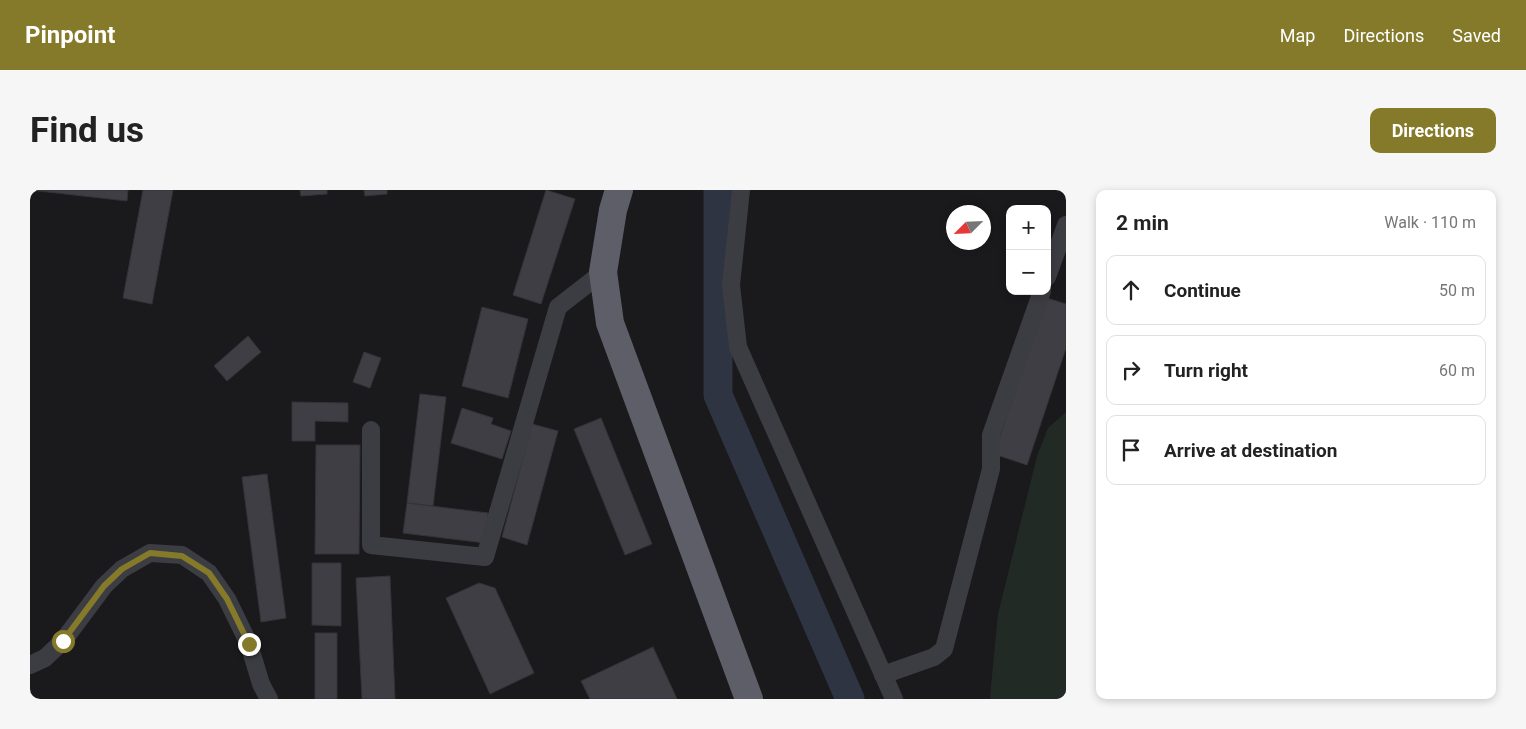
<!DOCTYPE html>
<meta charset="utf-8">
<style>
:root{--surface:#fff;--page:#f6f6f6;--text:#222;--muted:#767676;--line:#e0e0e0;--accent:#847a29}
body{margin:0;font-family:Roboto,sans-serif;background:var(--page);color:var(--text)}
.controls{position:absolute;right:15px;top:15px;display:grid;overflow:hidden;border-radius:10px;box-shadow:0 2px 8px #0003}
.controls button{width:45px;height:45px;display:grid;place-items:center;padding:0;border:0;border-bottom:1px solid var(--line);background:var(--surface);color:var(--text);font:25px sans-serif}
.compass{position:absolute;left:916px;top:15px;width:45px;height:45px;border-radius:50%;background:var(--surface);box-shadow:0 2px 8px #0003;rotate:246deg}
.stop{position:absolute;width:15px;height:15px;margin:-11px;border:4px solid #847a29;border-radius:50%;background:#fff}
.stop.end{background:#847a29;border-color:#fff;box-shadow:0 1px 5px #0008}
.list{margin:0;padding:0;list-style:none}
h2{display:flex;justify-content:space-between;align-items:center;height:65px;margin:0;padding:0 20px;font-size:21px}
h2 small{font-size:16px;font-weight:400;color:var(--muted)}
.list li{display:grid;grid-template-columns:32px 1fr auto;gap:15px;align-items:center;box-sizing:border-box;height:70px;margin:0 10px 10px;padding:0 10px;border:1px solid var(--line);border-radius:10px}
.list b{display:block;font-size:19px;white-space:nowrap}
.list em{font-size:16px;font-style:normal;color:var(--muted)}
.icon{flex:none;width:28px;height:28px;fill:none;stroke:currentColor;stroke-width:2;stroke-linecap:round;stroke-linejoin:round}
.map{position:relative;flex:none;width:1036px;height:509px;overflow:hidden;border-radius:10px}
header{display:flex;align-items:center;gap:30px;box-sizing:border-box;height:70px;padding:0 25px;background:var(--accent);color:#fff}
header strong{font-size:24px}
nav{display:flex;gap:28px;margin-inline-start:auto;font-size:18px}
.intro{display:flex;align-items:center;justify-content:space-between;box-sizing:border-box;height:120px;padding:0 30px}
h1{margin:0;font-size:35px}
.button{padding:12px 22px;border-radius:10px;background:var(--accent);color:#fff;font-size:18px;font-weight:700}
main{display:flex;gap:30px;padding:0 30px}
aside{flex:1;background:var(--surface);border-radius:10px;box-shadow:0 2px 8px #0003}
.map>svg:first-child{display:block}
.green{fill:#212a24}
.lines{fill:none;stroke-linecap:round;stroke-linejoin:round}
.river{stroke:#2e3441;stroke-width:29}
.building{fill:#3f3e44;stroke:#343338}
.minor{stroke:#3c3c43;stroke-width:18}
.trunk{stroke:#5e5e69;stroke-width:28}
.route{stroke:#847a29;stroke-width:6}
</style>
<header>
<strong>Pinpoint</strong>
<nav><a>Map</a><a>Directions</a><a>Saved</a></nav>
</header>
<div class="intro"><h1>Find us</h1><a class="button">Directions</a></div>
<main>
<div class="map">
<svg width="1036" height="509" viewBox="0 0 1036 509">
<rect width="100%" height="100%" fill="#1a191c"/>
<path class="green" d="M 1036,222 L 1036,509 L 961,509 L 960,506 L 968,424 L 1007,266 L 1018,238 Z"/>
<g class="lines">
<path class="river" d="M 688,0 L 688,205 L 820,509"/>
</g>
<g class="building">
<path d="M 0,0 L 98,0 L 97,11 Z"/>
<path d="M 113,0 L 143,0 L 122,114 L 93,108 Z"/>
<path d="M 270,0 L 297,0 L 297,4 L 271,6 Z"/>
<path d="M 334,0 L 357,0 L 357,4 L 335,6 Z"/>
<path d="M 516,0 L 545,9 L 511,114 L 483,105 Z"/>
<path d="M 1017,108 L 1036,114 L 1036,158 L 997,275 L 964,264 Z"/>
<path d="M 452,117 L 498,129 L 478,208 L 432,196 Z"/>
<path d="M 218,146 L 231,162 L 197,191 L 184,176 Z"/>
<path d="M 334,162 L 351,168 L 340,198 L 323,192 Z"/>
<path d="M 390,204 L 416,207 L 403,316 L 377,313 Z"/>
<path d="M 262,212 L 318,213 L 318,232 L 285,231 L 285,251 L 262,251 Z"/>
<path d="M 432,218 L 463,228 L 461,234 L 481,241 L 472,269 L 421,253 Z"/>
<path d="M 571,228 L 622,354 L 595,365 L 544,239 Z"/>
<path d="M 502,234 L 528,241 L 497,355 L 472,347 Z"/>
<path d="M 286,255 L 330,255 L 329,364 L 285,364 Z"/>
<path d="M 237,284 L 256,428 L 231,432 L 212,287 Z"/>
<path d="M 377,313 L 458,323 L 455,353 L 373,343 Z"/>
<path d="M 282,373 L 311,373 L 311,436 L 282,435 Z"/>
<path d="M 360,386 L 365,509 L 332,509 L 326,388 Z"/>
<path d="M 449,393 L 465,398 L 504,483 L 460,504 L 416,408 Z"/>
<rect x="285" y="443" width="22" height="66"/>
<path d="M 623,457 L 647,509 L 560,509 L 551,491 Z"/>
</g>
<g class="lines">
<g class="minor">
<path d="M 711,0 L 701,95 L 708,157 L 864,509"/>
<path d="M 1017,87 L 1036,35"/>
<path d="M 341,240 L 341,355 L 455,367 L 528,117 L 573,82"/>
<path d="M 0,475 L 15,468 L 33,451 L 74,396 L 92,379 L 120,363 L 152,365 L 179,383 L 197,409 L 219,454 L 231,494 L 239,509"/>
<path d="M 853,485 L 904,467 L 914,459 L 961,279 L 961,245 L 1012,101"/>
</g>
<path class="trunk" d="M 589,0 L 583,20 L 573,82 L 580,133 L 719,509"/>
</g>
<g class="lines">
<path class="route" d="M 33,451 L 74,396 L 92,379 L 120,363 L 152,366 L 179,383 L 197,409 L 219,454"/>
</g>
</svg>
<div class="controls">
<button>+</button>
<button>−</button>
</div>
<svg class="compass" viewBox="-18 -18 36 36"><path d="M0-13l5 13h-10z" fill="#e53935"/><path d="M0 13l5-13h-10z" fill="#767676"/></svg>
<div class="stop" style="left:33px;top:451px"></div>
<div class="stop end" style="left:219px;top:454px"></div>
</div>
<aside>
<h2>2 min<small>Walk · 110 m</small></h2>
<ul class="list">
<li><svg class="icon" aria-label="ahead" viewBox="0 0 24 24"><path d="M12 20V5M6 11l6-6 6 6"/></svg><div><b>Continue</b></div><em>50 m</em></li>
<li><svg class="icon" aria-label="right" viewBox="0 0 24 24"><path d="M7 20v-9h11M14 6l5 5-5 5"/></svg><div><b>Turn right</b></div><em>60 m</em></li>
<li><svg class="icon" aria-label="arrive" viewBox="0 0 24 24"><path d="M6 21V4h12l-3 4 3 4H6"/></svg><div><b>Arrive at destination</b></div></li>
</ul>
</aside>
</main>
